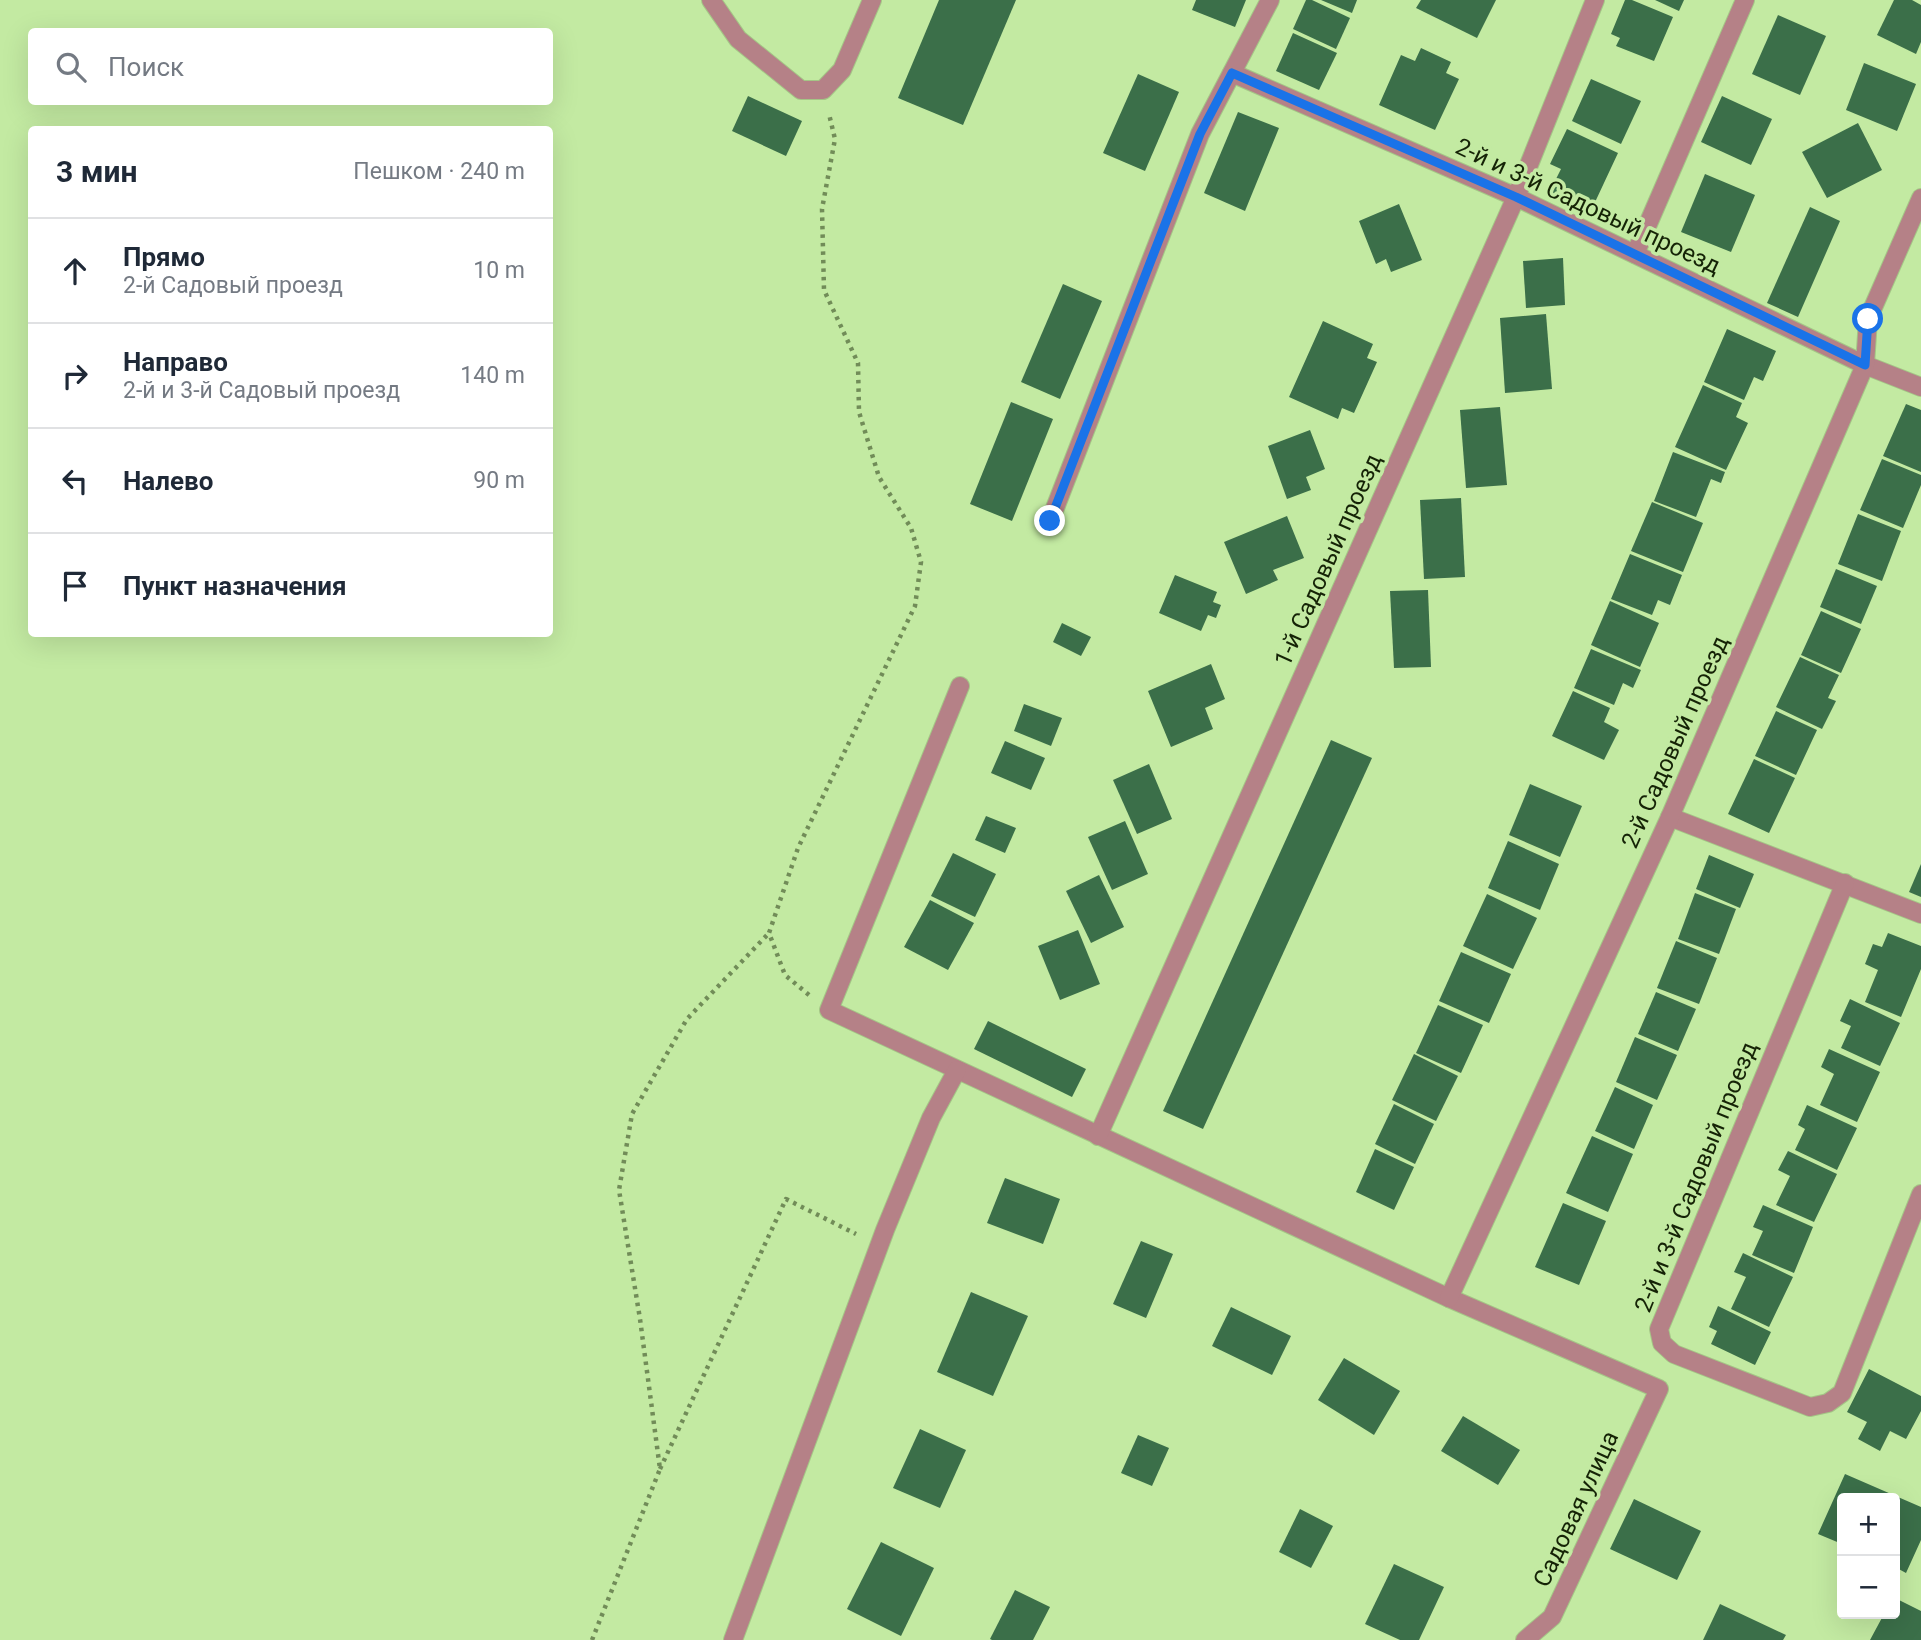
<!DOCTYPE html>
<html lang="ru">
<meta charset="utf-8">
<style>
:root{--surface:#fff;--page:#f6f6f7;--text:#1f2937;--muted:#747a83;--line:#e0e1e3}
body{margin:0;font-family:Roboto,sans-serif;background:var(--page);color:var(--text)}
.controls{position:absolute;right:21px;bottom:21px;display:grid;overflow:hidden;border-radius:7px;box-shadow:0 7px 28px #0002}
.controls button{width:63px;height:63px;display:grid;place-items:center;padding:0;border:0;border-bottom:2px solid var(--line);background:var(--surface);color:var(--text);font:35px sans-serif}
.stop{position:absolute;width:21px;height:21px;margin:-16px;border:5px solid #1a73e8;border-radius:50%;background:#fff}
.stop.end{background:#1a73e8;border-color:#fff;box-shadow:0 2px 7px #0008}
.list{margin:0;padding:0;list-style:none}
h2{display:flex;justify-content:space-between;align-items:center;height:91px;margin:0;padding:0 28px;font-size:30px}
h2 small{font-size:23px;font-weight:400;color:var(--muted)}
.list li{display:grid;grid-template-columns:46px 1fr auto;gap:21px;align-items:center;box-sizing:border-box;height:105px;padding:0 28px;border-top:2px solid var(--line)}
.list b{display:block;font-size:26px;white-space:nowrap}
.list p{margin:0;font-size:23px;white-space:nowrap;color:var(--muted)}
.list em{font-size:23px;font-style:normal;color:var(--muted)}
.icon{flex:none;width:38px;height:38px;fill:none;stroke:currentColor;stroke-width:2;stroke-linecap:round;stroke-linejoin:round}
.map{position:relative;flex:none;width:1921px;height:1640px;overflow:hidden}
.search{position:absolute;background:var(--surface);box-shadow:0 7px 28px #0002;left:28px;top:28px;width:525px;height:77px;display:flex;align-items:center;gap:18px;box-sizing:border-box;padding:0 24px;border-radius:7px;color:var(--muted);font-size:26px}
.panel{position:absolute;background:var(--surface);box-shadow:0 7px 28px #0002;left:28px;top:126px;width:525px;height:511px;border-radius:7px}
.map>svg:first-child{display:block}
.building{fill:#3b6f49}
.lines{fill:none;stroke-linecap:round;stroke-linejoin:round}
.street-casing{stroke:#a4c686;stroke-width:20}
.path{stroke:#718c58;stroke-width:4.5;stroke-dasharray:3.5 5;stroke-linecap:butt}
.street{stroke:#b58187;stroke-width:18}
.route{stroke:#1a73e8;stroke-width:9}
.labels{text-anchor:middle;stroke-width:7;stroke-linejoin:round;paint-order:stroke}
.street-label{font-size:24px;fill:#152306;stroke:#c3eaa2}
</style>
<div class="map">
<svg width="1921" height="1640" viewBox="0 0 1921 1640">
<rect width="100%" height="100%" fill="#c3eaa2"/>
<g class="building">
<path d="M 939,0 L 1016,0 L 963,125 L 898,98 Z"/>
<path d="M 1196,0 L 1246,0 L 1235,27 L 1192,10 Z"/>
<path d="M 1306,0 L 1312,0 L 1350,18 L 1336,49 L 1293,29 Z"/>
<path d="M 1321,0 L 1357,0 L 1352,13 Z"/>
<path d="M 1421,0 L 1496,0 L 1477,38 L 1416,8 Z"/>
<path d="M 1625,0 L 1632,0 L 1673,17 L 1654,61 L 1616,46 L 1620,38 L 1611,34 Z"/>
<path d="M 1655,0 L 1684,0 L 1679,11 Z"/>
<path d="M 1894,0 L 1912,0 L 1921,5 L 1921,42 L 1916,54 L 1877,35 Z"/>
<path d="M 1778,15 L 1826,36 L 1800,95 L 1752,74 Z"/>
<path d="M 1293,33 L 1337,53 L 1319,90 L 1276,71 Z"/>
<path d="M 1421,48 L 1451,62 L 1446,73 L 1459,79 L 1435,130 L 1379,105 L 1401,55 L 1415,61 Z"/>
<path d="M 1864,63 L 1916,84 L 1897,131 L 1846,110 Z"/>
<path d="M 1138,74 L 1179,92 L 1145,171 L 1103,153 Z"/>
<path d="M 1591,79 L 1641,101 L 1621,144 L 1572,121 Z"/>
<path d="M 748,96 L 802,121 L 786,156 L 732,131 Z"/>
<path d="M 1722,96 L 1772,119 L 1751,165 L 1701,142 Z"/>
<path d="M 1238,112 L 1279,128 L 1245,211 L 1204,193 Z"/>
<path d="M 1858,123 L 1882,170 L 1827,198 L 1802,152 Z"/>
<path d="M 1567,129 L 1618,153 L 1589,215 L 1548,195 L 1561,169 L 1550,164 Z"/>
<path d="M 1705,174 L 1755,195 L 1731,252 L 1681,232 Z"/>
<path d="M 1399,204 L 1422,260 L 1391,272 L 1386,259 L 1376,264 L 1359,221 Z"/>
<path d="M 1810,207 L 1840,221 L 1798,317 L 1767,303 Z"/>
<path d="M 1563,258 L 1565,305 L 1526,308 L 1523,261 Z"/>
<path d="M 1063,284 L 1102,301 L 1060,399 L 1021,382 Z"/>
<path d="M 1546,314 L 1552,389 L 1505,393 L 1500,318 Z"/>
<path d="M 1323,321 L 1373,344 L 1367,358 L 1377,362 L 1354,413 L 1342,408 L 1338,419 L 1289,397 Z"/>
<path d="M 1727,329 L 1776,351 L 1763,381 L 1754,377 L 1744,400 L 1704,382 Z"/>
<path d="M 1703,385 L 1742,403 L 1736,417 L 1748,423 L 1726,470 L 1675,447 Z"/>
<path d="M 1011,402 L 1053,419 L 1012,521 L 970,504 Z"/>
<path d="M 1906,404 L 1921,410 L 1921,472 L 1883,456 Z"/>
<path d="M 1500,407 L 1507,485 L 1466,488 L 1460,410 Z"/>
<path d="M 1310,430 L 1325,469 L 1306,477 L 1311,490 L 1287,499 L 1268,446 Z"/>
<path d="M 1673,452 L 1725,472 L 1721,483 L 1711,479 L 1696,517 L 1654,501 Z"/>
<path d="M 1882,459 L 1921,475 L 1921,485 L 1903,528 L 1860,510 Z"/>
<path d="M 1461,498 L 1465,577 L 1424,579 L 1420,500 Z"/>
<path d="M 1652,502 L 1703,523 L 1683,572 L 1631,551 Z"/>
<path d="M 1858,514 L 1901,531 L 1882,581 L 1838,564 Z"/>
<path d="M 1287,516 L 1304,558 L 1273,570 L 1278,580 L 1246,594 L 1224,542 Z"/>
<path d="M 1630,554 L 1682,575 L 1670,605 L 1658,600 L 1652,615 L 1611,599 Z"/>
<path d="M 1836,569 L 1877,586 L 1861,624 L 1820,607 Z"/>
<path d="M 1175,575 L 1217,592 L 1213,602 L 1221,605 L 1216,618 L 1208,615 L 1201,631 L 1159,613 Z"/>
<path d="M 1428,590 L 1431,667 L 1394,668 L 1390,591 Z"/>
<path d="M 1610,601 L 1659,623 L 1640,667 L 1591,645 Z"/>
<path d="M 1821,611 L 1861,629 L 1841,673 L 1801,655 Z"/>
<path d="M 1062,623 L 1091,637 L 1081,656 L 1053,642 Z"/>
<path d="M 1591,649 L 1641,670 L 1633,688 L 1623,683 L 1614,705 L 1574,688 Z"/>
<path d="M 1800,657 L 1839,675 L 1828,698 L 1836,701 L 1822,729 L 1776,707 Z"/>
<path d="M 1211,664 L 1225,699 L 1205,708 L 1213,729 L 1171,747 L 1148,691 Z"/>
<path d="M 1573,691 L 1610,708 L 1604,722 L 1619,730 L 1604,760 L 1552,736 Z"/>
<path d="M 1024,704 L 1062,718 L 1051,746 L 1014,731 Z"/>
<path d="M 1776,711 L 1817,730 L 1796,775 L 1755,756 Z"/>
<path d="M 1331,740 L 1372,758 L 1203,1129 L 1163,1111 Z"/>
<path d="M 1005,741 L 1045,758 L 1031,790 L 991,773 Z"/>
<path d="M 1754,759 L 1795,778 L 1769,833 L 1728,814 Z"/>
<path d="M 1149,764 L 1172,819 L 1137,834 L 1113,780 Z"/>
<path d="M 1530,784 L 1582,806 L 1560,857 L 1509,835 Z"/>
<path d="M 986,816 L 1016,828 L 1005,853 L 975,840 Z"/>
<path d="M 1125,821 L 1148,874 L 1112,890 L 1088,837 Z"/>
<path d="M 1508,841 L 1559,864 L 1540,910 L 1488,888 Z"/>
<path d="M 953,853 L 996,874 L 975,917 L 931,896 Z"/>
<path d="M 1709,855 L 1754,874 L 1740,908 L 1696,889 Z"/>
<path d="M 1921,864 L 1921,897 L 1909,892 Z"/>
<path d="M 1099,875 L 1124,927 L 1091,943 L 1066,891 Z"/>
<path d="M 1695,893 L 1736,909 L 1719,954 L 1678,939 Z"/>
<path d="M 1487,894 L 1537,918 L 1513,969 L 1463,946 Z"/>
<path d="M 930,900 L 974,923 L 948,970 L 904,947 Z"/>
<path d="M 1078,930 L 1100,984 L 1060,1000 L 1038,946 Z"/>
<path d="M 1888,933 L 1921,946 L 1921,969 L 1901,1017 L 1865,1002 L 1878,970 L 1865,964 L 1873,944 L 1882,947 Z"/>
<path d="M 1676,941 L 1717,958 L 1699,1004 L 1657,988 Z"/>
<path d="M 1461,952 L 1511,974 L 1489,1023 L 1439,1001 Z"/>
<path d="M 1656,992 L 1696,1009 L 1678,1051 L 1638,1034 Z"/>
<path d="M 1850,999 L 1900,1023 L 1880,1066 L 1841,1048 L 1851,1026 L 1840,1021 Z"/>
<path d="M 1438,1005 L 1483,1025 L 1461,1073 L 1416,1053 Z"/>
<path d="M 988,1021 L 1086,1069 L 1072,1097 L 974,1049 Z"/>
<path d="M 1635,1037 L 1677,1055 L 1657,1100 L 1616,1082 Z"/>
<path d="M 1829,1049 L 1880,1072 L 1857,1122 L 1820,1105 L 1834,1074 L 1821,1067 Z"/>
<path d="M 1414,1054 L 1458,1076 L 1436,1121 L 1392,1100 Z"/>
<path d="M 1615,1087 L 1653,1105 L 1634,1149 L 1595,1131 Z"/>
<path d="M 1394,1104 L 1434,1124 L 1415,1164 L 1375,1144 Z"/>
<path d="M 1807,1105 L 1857,1128 L 1837,1170 L 1795,1150 L 1805,1129 L 1798,1125 Z"/>
<path d="M 1592,1136 L 1633,1154 L 1608,1212 L 1566,1193 Z"/>
<path d="M 1375,1149 L 1414,1167 L 1394,1210 L 1356,1192 Z"/>
<path d="M 1788,1151 L 1837,1174 L 1814,1222 L 1776,1205 L 1790,1176 L 1778,1170 Z"/>
<path d="M 1005,1178 L 1060,1199 L 1043,1244 L 987,1223 Z"/>
<path d="M 1563,1203 L 1606,1221 L 1579,1285 L 1535,1267 Z"/>
<path d="M 1763,1205 L 1813,1227 L 1794,1273 L 1752,1255 L 1763,1231 L 1753,1227 Z"/>
<path d="M 1141,1241 L 1173,1254 L 1146,1318 L 1113,1304 Z"/>
<path d="M 1743,1253 L 1793,1277 L 1769,1327 L 1731,1309 L 1746,1277 L 1734,1272 Z"/>
<path d="M 971,1292 L 1028,1316 L 993,1396 L 937,1372 Z"/>
<path d="M 1718,1306 L 1771,1332 L 1755,1365 L 1711,1344 L 1717,1331 L 1709,1327 Z"/>
<path d="M 1231,1307 L 1291,1336 L 1272,1375 L 1212,1346 Z"/>
<path d="M 1344,1358 L 1400,1391 L 1374,1435 L 1318,1400 Z"/>
<path d="M 1869,1369 L 1921,1396 L 1921,1411 L 1906,1439 L 1890,1431 L 1880,1451 L 1858,1439 L 1867,1422 L 1847,1412 Z"/>
<path d="M 1463,1416 L 1520,1450 L 1498,1485 L 1441,1451 Z"/>
<path d="M 920,1429 L 966,1450 L 940,1508 L 893,1488 Z"/>
<path d="M 1138,1435 L 1169,1448 L 1152,1486 L 1121,1473 Z"/>
<path d="M 1845,1474 L 1921,1507 L 1921,1540 L 1906,1573 L 1895,1567 L 1895,1498 L 1842,1498 L 1842,1544 L 1818,1534 Z"/>
<path d="M 1634,1499 L 1701,1531 L 1677,1580 L 1610,1549 Z"/>
<path d="M 1300,1509 L 1333,1526 L 1311,1568 L 1279,1552 Z"/>
<path d="M 881,1542 L 934,1568 L 901,1636 L 847,1609 Z"/>
<path d="M 1394,1564 L 1444,1587 L 1419,1640 L 1400,1640 L 1365,1624 Z"/>
<path d="M 1015,1590 L 1050,1607 L 1033,1640 L 992,1640 L 990,1639 Z"/>
<path d="M 1895,1598 L 1921,1611 L 1921,1640 L 1870,1640 L 1884,1614 L 1895,1614 Z"/>
<path d="M 1720,1604 L 1786,1635 L 1783,1640 L 1703,1640 Z"/>
</g>
<g class="lines">
<defs>
<g id="street">
<path d="M 711,0 L 738,39 L 801,90 L 823,90 L 842,70 L 872,0"/>
<path d="M 1232,73 L 1516,197 L 1865,365 L 1921,387"/>
<path d="M 1635,254 L 1745,0"/>
<path d="M 1050,521 L 1200,134 L 1270,0"/>
<path d="M 960,686 L 829,1010 L 1449,1298 L 1659,1389 L 1552,1617 L 1525,1640"/>
<path d="M 1670,817 L 1921,914"/>
<path d="M 1845,883 L 1659,1329 L 1662,1343 L 1674,1354 L 1810,1407 L 1828,1403 L 1842,1393 L 1921,1194"/>
<path d="M 1098,1136 L 1516,197 L 1595,0"/>
<path d="M 1449,1298 L 1670,817 L 1865,365 L 1868,319 L 1921,198"/>
<path d="M 733,1640 L 885,1230 L 931,1118 L 957,1070"/>
</g>
</defs>
<use href="#street" class="street-casing"/>
<g class="path">
<path d="M 809,995 L 785,975 L 769,933 L 798,848 L 915,606 L 921,562 L 911,528 L 879,477 L 859,412 L 858,363 L 824,290 L 822,209 L 835,139 L 829,114"/>
<path d="M 660,1469 L 786,1199 L 856,1234"/>
<path d="M 592,1640 L 660,1469 L 640,1319 L 619,1190 L 632,1114 L 687,1019 L 769,933"/>
</g>
<use href="#street" class="street"/>
</g>
<g class="lines">
<path class="route" d="M 1050,521 L 1200,134 L 1232,73 L 1516,197 L 1865,365 L 1868,319"/>
</g>
<g class="labels">
<g class="street-label">
<text transform="translate(1588 206) rotate(25)" y="8">2-й и 3-й Садовый проезд</text>
<text transform="translate(1328 560) rotate(-66)" y="8">1-й Садовый проезд</text>
<text transform="translate(1675 742) rotate(-66)" y="8">2-й Садовый проезд</text>
<text transform="translate(1696 1177) rotate(-68)" y="8">2-й и 3-й Садовый проезд</text>
<text transform="translate(1576 1509) rotate(-65)" y="8">Садовая улица</text>
</g>
</g>
</svg>
<div class="controls">
<button>+</button>
<button>−</button>
</div>
<div class="stop" style="left:1868px;top:319px"></div>
<div class="stop end" style="left:1050px;top:521px"></div>
<div class="search"><svg class="icon" aria-label="search" viewBox="0 0 24 24"><circle cx="10" cy="10" r="6"/><path d="M15 15l6 6"/></svg>Поиск</div>
<section class="panel">
<h2>3 мин<small>Пешком · 240 m</small></h2>
<ul class="list">
<li><svg class="icon" aria-label="ahead" viewBox="0 0 24 24"><path d="M12 20V5M6 11l6-6 6 6"/></svg><div><b>Прямо</b><p>2-й Садовый проезд</p></div><em>10 m</em></li>
<li><svg class="icon" aria-label="right" viewBox="0 0 24 24"><path d="M7 20v-9h11M14 6l5 5-5 5"/></svg><div><b>Направо</b><p>2-й и 3-й Садовый проезд</p></div><em>140 m</em></li>
<li><svg class="icon" aria-label="left" viewBox="0 0 24 24"><path d="M17 20v-9H6M10 6l-5 5 5 5"/></svg><div><b>Налево</b></div><em>90 m</em></li>
<li><svg class="icon" aria-label="arrive" viewBox="0 0 24 24"><path d="M6 21V4h12l-3 4 3 4H6"/></svg><div><b>Пункт назначения</b></div></li>
</ul>
</section>
</div>
